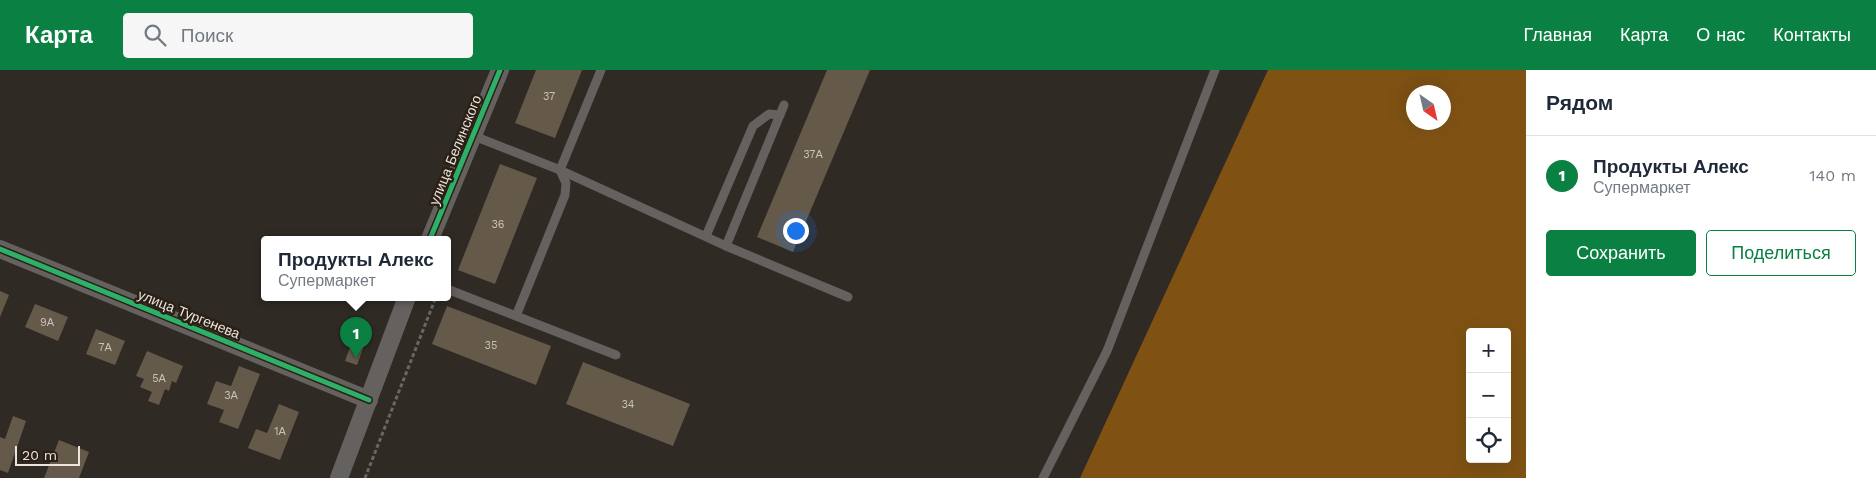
<!DOCTYPE html>
<html lang="ru">
<meta charset="utf-8">
<style>
:root{--surface:#fff;--page:#f6f6f7;--text:#1f2937;--muted:#747a83;--line:#e0e1e3;--accent:#0b8043}
body{margin:0;font-family:"Work Sans",sans-serif;background:var(--page);color:var(--text)}
.controls{position:absolute;right:15px;bottom:15px;display:grid;overflow:hidden;border-radius:5px;box-shadow:0 5px 20px #0002}
.controls button{width:45px;height:45px;display:grid;place-items:center;padding:0;border:0;border-bottom:1px solid var(--line);background:var(--surface);color:var(--text);font:25px sans-serif}
.compass{position:absolute;left:1406px;top:15px;width:45px;height:45px;border-radius:50%;background:var(--surface);box-shadow:0 5px 20px #0002;rotate:146deg}
.scale{position:absolute;left:15px;bottom:12px;width:65px;box-sizing:border-box;padding-left:5px;border:2px solid #ebe4dd;border-top:0;font-size:14px;line-height:18px;white-space:nowrap;color:#ebe4dd;-webkit-text-stroke:4px #2a2016;paint-order:stroke}
.you{position:absolute;left:795px;top:160px;width:18px;height:18px;margin:-12px;border:4px solid #fff;border-radius:50%;background:#1a73e8;box-shadow:0 0 0 8px #1a73e833}
.badge{display:grid;place-items:center;width:32px;height:32px;border-radius:50%;background:var(--accent);color:#fff;font-size:16px;font-weight:700}
.pin{position:absolute;translate:-50% -41px;filter:drop-shadow(0 1px 2px #0008)}
.pin::after{content:'';position:absolute;top:26px;width:18px;height:15px;background:inherit;clip-path:polygon(0 0,100% 0,50% 100%)}
.popup{position:absolute;left:261px;top:166px;width:190px;height:65px;box-sizing:border-box;display:grid;place-content:center;border-radius:5px;background:var(--surface);filter:drop-shadow(0 1px 4px #0005);font-size:16px;white-space:nowrap;color:var(--muted)}
.popup b{font-size:19px;color:var(--text)}
.popup::after{content:'';position:absolute;left:50%;top:100%;margin-left:-10px;border:10px solid transparent;border-top-color:var(--surface)}
.list{margin:0;padding:0;list-style:none}
h2{display:flex;justify-content:space-between;align-items:center;height:65px;margin:0;padding:0 20px;font-size:21px}
h2 small{font-size:16px;font-weight:400;color:var(--muted)}
.list li{display:grid;grid-template-columns:32px 1fr auto;gap:15px;align-items:center;box-sizing:border-box;height:80px;padding:0 20px;border-top:1px solid var(--line)}
.list b{display:block;font-size:19px;white-space:nowrap}
.list p{margin:0;font-size:16px;white-space:nowrap;color:var(--muted)}
.list em{font-size:16px;font-style:normal;color:var(--muted)}
.actions{display:flex;gap:10px;padding:15px 20px}
.actions a{flex:1;padding:11px 0;border:1px solid var(--accent);border-radius:5px;text-align:center;font-size:18px;color:var(--accent)}
.actions .main{background:var(--accent);color:#fff}
.icon{flex:none;width:28px;height:28px;fill:none;stroke:currentColor;stroke-width:2;stroke-linecap:round;stroke-linejoin:round}
.map{position:relative;flex:none;width:1526px;height:408px;overflow:hidden}
header{display:flex;align-items:center;gap:30px;box-sizing:border-box;height:70px;padding:0 25px;background:var(--accent);color:#fff}
header strong{font-size:24px}
nav{display:flex;gap:28px;margin-inline-start:auto;font-size:18px}
.search{width:350px;height:45px;background:var(--page);display:flex;align-items:center;gap:12px;box-sizing:border-box;padding:0 18px;border-radius:5px;color:var(--muted);font-size:19px}
main{display:flex}
aside{flex:1;background:var(--surface)}
.map>svg:first-child{display:block}
.forest{fill:#7f5214;fill-rule:evenodd}
.building{fill:#65594a}
.lines{fill:none;stroke-linecap:round;stroke-linejoin:round}
.path{stroke:#696664;stroke-width:3;stroke-dasharray:4 2.5;stroke-linecap:butt}
.lane{stroke:#64615f;stroke-width:9}
.street{stroke:#64615f;stroke-width:18}
.cycleway-casing{stroke:#2a2016;stroke-width:8}
.cycleway{stroke:#2db169;stroke-width:5}
.labels{text-anchor:middle;stroke-width:5;stroke-linejoin:round;paint-order:stroke}
.number-label{font-size:11px;fill:#cac1b8}
.street-label{font-size:14px;fill:#ebe4dd;stroke:#2a2016}
</style>
<header>
<strong>Карта</strong>
<div class="search"><svg class="icon" aria-label="search" viewBox="0 0 24 24"><circle cx="10" cy="10" r="6"/><path d="M15 15l6 6"/></svg>Поиск</div>
<nav><a>Главная</a><a>Карта</a><a>О нас</a><a>Контакты</a></nav>
</header>
<main>
<div class="map">
<svg width="1526" height="408" viewBox="0 0 1526 408">
<rect width="100%" height="100%" fill="#2f2a24"/>
<path class="forest" d="M 1268,0 L 1526,0 L 1526,408 L 1080,408 ZM 1414,22 L 1444,22 L 1444,52 L 1414,52 ZM 1470,262 L 1507,262 L 1507,389 L 1470,389 Z"/>
<g class="building">
<path d="M 536,0 L 582,0 L 555,68 L 515,53 Z"/>
<path d="M 827,0 L 870,0 L 793,182 L 757,167 Z"/>
<path d="M 500,94 L 537,108 L 495,214 L 458,200 Z"/>
<path d="M 0,221 L 9,225 L 0,247 Z"/>
<path d="M 35,234 L 68,247 L 58,271 L 25,257 Z"/>
<path d="M 447,236 L 551,276 L 536,315 L 432,274 Z"/>
<path d="M 96,259 L 125,271 L 115,295 L 86,284 Z"/>
<path d="M 353,269 L 365,273 L 357,295 L 345,291 Z"/>
<path d="M 147,281 L 183,296 L 176,313 L 172,311 L 169,321 L 165,319 L 159,335 L 148,331 L 152,322 L 140,317 L 144,309 L 136,306 Z"/>
<path d="M 583,292 L 690,334 L 673,376 L 566,334 Z"/>
<path d="M 239,296 L 260,304 L 238,359 L 219,352 L 224,340 L 207,334 L 216,311 L 231,316 Z"/>
<path d="M 279,334 L 299,342 L 280,390 L 248,378 L 256,359 L 267,363 Z"/>
<path d="M 13,346 L 26,351 L 8,403 L 0,400 L 0,367 L 5,369 Z"/>
<path d="M 59,370 L 89,382 L 79,408 L 44,408 Z"/>
</g>
<g class="lines">
<path class="path" d="M 365,408 L 436,227"/>
<g class="lane">
<path d="M 474,66 L 560,100 L 726,176 L 784,35"/>
<path d="M 706,166 L 753,56 L 769,44 L 780,45"/>
<path d="M 726,176 L 848,227"/>
<path d="M 447,219 L 616,285"/>
<path d="M 516,246 L 565,125 L 566,113 L 560,100 L 601,0"/>
<path d="M 1043,408 L 1107,281 L 1215,0"/>
</g>
<g class="street">
<path d="M 430,169 L 500,0"/>
<path d="M 0,179 L 369,330"/>
<path d="M 339,408 L 407,227"/>
</g>
<defs>
<g id="cycleway">
<path d="M 430,169 L 500,0"/>
<path d="M 0,179 L 369,330"/>
</g>
</defs>
<use href="#cycleway" class="cycleway-casing"/>
<use href="#cycleway" class="cycleway"/>
</g>
<g class="labels">
<g class="number-label">
<text x="549" y="30">37</text>
<text x="813" y="88">37А</text>
<text x="498" y="158">36</text>
<text x="47" y="256">9А</text>
<text x="491" y="279">35</text>
<text x="105" y="281">7А</text>
<text x="159" y="312">5А</text>
<text x="231" y="329">3А</text>
<text x="628" y="338">34</text>
<text x="280" y="365">1А</text>
</g>
<g class="street-label">
<text transform="translate(455 80) rotate(-68)" y="5">улица Белинского</text>
<text transform="translate(189 244) rotate(22)" y="5">улица Тургенева</text>
</g>
</g>
</svg>
<div class="controls">
<button>+</button>
<button>−</button>
<button><svg class="icon" aria-label="locate" viewBox="0 0 24 24"><circle cx="12" cy="12" r="6"/><path d="M12 2v4M12 18v4M2 12h4M18 12h4"/></svg></button>
</div>
<svg class="compass" viewBox="-18 -18 36 36"><path d="M0-13l5 13h-10z" fill="#e53935"/><path d="M0 13l5-13h-10z" fill="#747a83"/></svg>
<div class="scale">20 m</div>
<div class="you"></div>
<div class="pin badge" style="left:356px;top:288px">1</div>
<div class="popup"><b>Продукты Алекс</b>Супермаркет</div>
</div>
<aside>
<h2>Рядом<small></small></h2>
<ul class="list">
<li><span class="badge">1</span><div><b>Продукты Алекс</b><p>Супермаркет</p></div><em>140 m</em></li>
</ul>
<div class="actions"><a class="main">Сохранить</a><a>Поделиться</a></div>
</aside>
</main>
